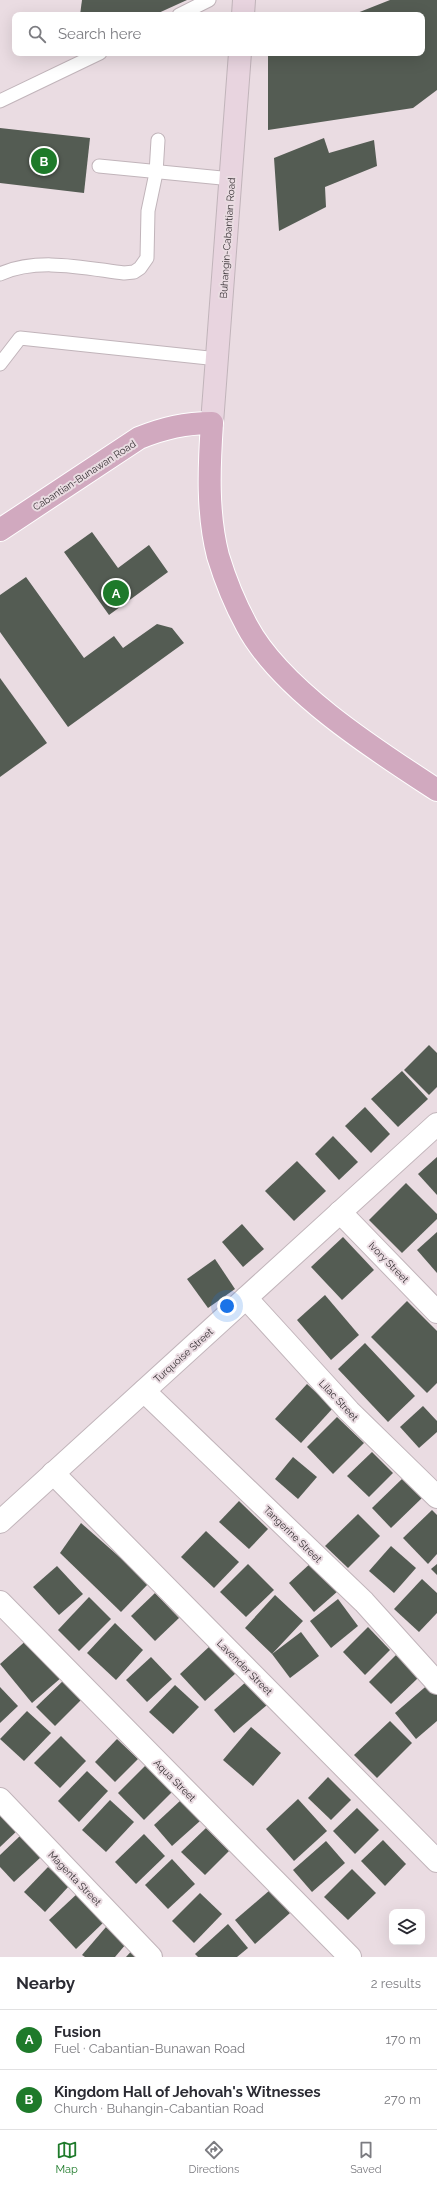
<!DOCTYPE html>
<meta charset="utf-8">
<style>
:root{--surface:#fff;--page:#f2f2f3;--text:#2b2b33;--muted:#7c7c81;--line:#e1e1e2;--accent:#1e7a2a}
body{margin:0;font-family:Raleway,sans-serif;background:var(--page);color:var(--text)}
.controls{position:absolute;right:12px;bottom:12px;display:grid;overflow:hidden;border-radius:8px;box-shadow:0 4px 16px #0002}
.controls button{width:36px;height:36px;display:grid;place-items:center;padding:0;border:0;border-bottom:1px solid var(--line);background:var(--surface);color:var(--text);font:20px sans-serif}
.you{position:absolute;left:227px;top:1306px;width:14px;height:14px;margin:-10px;border:3px solid #fff;border-radius:50%;background:#1a73e8;box-shadow:0 0 0 6px #1a73e833}
.badge{display:grid;place-items:center;width:26px;height:26px;border-radius:50%;background:var(--accent);color:#fff;font-size:13px;font-weight:700}
.pin{position:absolute;translate:-50% -50%;border:2px solid #fff;box-shadow:0 1px 4px #0006}
.list{margin:0;padding:0;list-style:none}
h2{display:flex;justify-content:space-between;align-items:center;height:52px;margin:0;padding:0 16px;font-size:17px}
h2 small{font-size:13px;font-weight:400;color:var(--muted)}
.list li{display:grid;grid-template-columns:26px 1fr auto;gap:12px;align-items:center;box-sizing:border-box;height:60px;padding:0 16px;border-top:1px solid var(--line)}
.list b{display:block;font-size:15px;white-space:nowrap}
.list p{margin:0;font-size:13px;white-space:nowrap;color:var(--muted)}
.list em{font-size:13px;font-style:normal;color:var(--muted)}
.icon{flex:none;width:22px;height:22px;fill:none;stroke:currentColor;stroke-width:2;stroke-linecap:round;stroke-linejoin:round}
.map{position:relative;flex:none;width:437px;height:1957px;overflow:hidden}
.search{position:absolute;background:var(--surface);box-shadow:0 4px 16px #0002;left:12px;right:12px;top:12px;height:44px;display:flex;align-items:center;gap:10px;box-sizing:border-box;padding:0 14px;border-radius:8px;color:var(--muted);font-size:15px}
.sheet{height:172px;background:var(--surface)}
nav{display:flex;justify-content:space-around;align-items:center;box-sizing:border-box;height:56px;border-top:1px solid var(--line);background:var(--surface);font-size:11px;color:var(--muted)}
nav a{display:grid;justify-items:center;gap:2px}
nav .on{color:var(--accent)}
.map>svg:first-child{display:block}
.building{fill:#545c53}
.lines{fill:none;stroke-linecap:round;stroke-linejoin:round}
.lane-casing{stroke:#c1b4ba;stroke-width:15}
.street-casing{stroke:#c1b4ba;stroke-width:24}
.secondary-casing{stroke:#c1b4ba;stroke-width:24}
.primary-casing{stroke:#fff;stroke-width:24}
.lane{stroke:#fff;stroke-width:13}
.street{stroke:#fff;stroke-width:22}
.secondary{stroke:#e8d4df;stroke-width:22}
.primary{stroke:#d1a9bf;stroke-width:22}
.labels{text-anchor:middle;stroke-width:4;stroke-linejoin:round;paint-order:stroke}
.street-label{font-size:10px;fill:#373134;stroke:#eadce2}
</style>
<div class="map">
<svg width="437" height="1957" viewBox="0 0 437 1957">
<rect width="100%" height="100%" fill="#eadce2"/>
<g class="building">
<path d="M 82,0 L 187,0 L 154,15 L 80,15 Z"/>
<path d="M 390,0 L 437,0 L 437,90 L 413,108 L 268,130 L 268,53 L 422,53 L 422,15 L 352,15 Z"/>
<path d="M 0,128 L 90,138 L 84,193 L 0,183 Z"/>
<path d="M 324,138 L 329,153 L 374,140 L 377,166 L 325,187 L 326,207 L 279,231 L 274,158 Z"/>
<path d="M 92,532 L 118,568 L 149,545 L 168,572 L 109,615 L 64,552 Z"/>
<path d="M 26,577 L 84,658 L 114,636 L 123,648 L 157,624 L 172,628 L 184,643 L 68,727 L 0,632 L 0,595 Z"/>
<path d="M 0,678 L 47,743 L 0,777 Z"/>
<path d="M 429,1045 L 437,1053 L 437,1087 L 429,1095 L 404,1070 Z"/>
<path d="M 402,1071 L 428,1099 L 398,1127 L 371,1099 Z"/>
<path d="M 365,1107 L 390,1134 L 371,1153 L 345,1126 Z"/>
<path d="M 333,1136 L 358,1162 L 339,1180 L 315,1154 Z"/>
<path d="M 437,1157 L 437,1195 L 418,1174 Z"/>
<path d="M 297,1161 L 326,1191 L 294,1221 L 265,1191 Z"/>
<path d="M 406,1183 L 437,1214 L 437,1219 L 402,1253 L 369,1220 Z"/>
<path d="M 242,1224 L 264,1249 L 243,1267 L 222,1242 Z"/>
<path d="M 437,1232 L 437,1273 L 417,1250 Z"/>
<path d="M 343,1237 L 374,1270 L 342,1300 L 311,1267 Z"/>
<path d="M 215,1259 L 235,1289 L 208,1308 L 187,1279 Z"/>
<path d="M 325,1295 L 359,1335 L 331,1360 L 297,1320 Z"/>
<path d="M 407,1301 L 437,1331 L 437,1383 L 427,1393 L 371,1337 Z"/>
<path d="M 365,1343 L 415,1396 L 388,1422 L 338,1369 Z"/>
<path d="M 307,1384 L 333,1408 L 301,1443 L 275,1419 Z"/>
<path d="M 423,1406 L 437,1421 L 437,1432 L 419,1448 L 400,1427 Z"/>
<path d="M 337,1417 L 364,1443 L 333,1474 L 307,1447 Z"/>
<path d="M 372,1452 L 393,1473 L 369,1497 L 347,1476 Z"/>
<path d="M 293,1457 L 317,1477 L 298,1499 L 275,1479 Z"/>
<path d="M 404,1477 L 423,1497 L 391,1528 L 372,1508 Z"/>
<path d="M 239,1501 L 268,1529 L 249,1549 L 219,1522 Z"/>
<path d="M 432,1510 L 437,1515 L 437,1554 L 428,1564 L 403,1538 Z"/>
<path d="M 358,1514 L 380,1536 L 348,1568 L 325,1546 Z"/>
<path d="M 81,1523 L 149,1583 L 121,1612 L 60,1553 Z"/>
<path d="M 206,1531 L 239,1562 L 214,1588 L 181,1557 Z"/>
<path d="M 391,1546 L 416,1568 L 394,1593 L 369,1571 Z"/>
<path d="M 312,1562 L 338,1591 L 314,1612 L 289,1583 Z"/>
<path d="M 248,1564 L 274,1590 L 246,1617 L 220,1592 Z"/>
<path d="M 437,1564 L 437,1575 L 431,1569 Z"/>
<path d="M 57,1566 L 83,1594 L 59,1615 L 33,1587 Z"/>
<path d="M 422,1579 L 437,1593 L 437,1613 L 419,1632 L 394,1609 Z"/>
<path d="M 155,1593 L 179,1618 L 155,1641 L 131,1616 Z"/>
<path d="M 275,1595 L 303,1621 L 272,1654 L 301,1632 L 319,1656 L 290,1678 L 272,1654 L 245,1628 Z"/>
<path d="M 89,1597 L 111,1619 L 79,1651 L 58,1630 Z"/>
<path d="M 338,1599 L 358,1626 L 331,1648 L 310,1621 Z"/>
<path d="M 115,1623 L 143,1650 L 116,1680 L 87,1653 Z"/>
<path d="M 368,1627 L 390,1650 L 365,1675 L 343,1652 Z"/>
<path d="M 30,1637 L 62,1677 L 32,1703 L 0,1664 Z"/>
<path d="M 211,1645 L 236,1673 L 205,1701 L 180,1674 Z"/>
<path d="M 396,1655 L 418,1678 L 391,1704 L 369,1682 Z"/>
<path d="M 151,1657 L 172,1679 L 147,1702 L 126,1680 Z"/>
<path d="M 66,1678 L 84,1697 L 55,1726 L 36,1707 Z"/>
<path d="M 247,1681 L 267,1705 L 234,1733 L 214,1710 Z"/>
<path d="M 431,1682 L 437,1689 L 437,1721 L 416,1739 L 395,1713 Z"/>
<path d="M 175,1685 L 199,1707 L 173,1734 L 149,1712 Z"/>
<path d="M 0,1687 L 18,1706 L 0,1723 Z"/>
<path d="M 27,1711 L 51,1733 L 24,1761 L 0,1739 Z"/>
<path d="M 390,1721 L 412,1743 L 377,1778 L 354,1755 Z"/>
<path d="M 251,1727 L 281,1753 L 253,1786 L 223,1760 Z"/>
<path d="M 61,1736 L 86,1761 L 60,1788 L 34,1763 Z"/>
<path d="M 117,1739 L 138,1759 L 115,1782 L 95,1762 Z"/>
<path d="M 146,1765 L 172,1792 L 144,1820 L 118,1793 Z"/>
<path d="M 87,1771 L 108,1791 L 79,1822 L 58,1801 Z"/>
<path d="M 328,1777 L 351,1800 L 331,1820 L 308,1798 Z"/>
<path d="M 298,1799 L 327,1831 L 294,1861 L 266,1829 Z"/>
<path d="M 110,1800 L 134,1822 L 106,1852 L 82,1830 Z"/>
<path d="M 181,1800 L 200,1821 L 172,1846 L 154,1825 Z"/>
<path d="M 357,1808 L 379,1830 L 355,1854 L 333,1831 Z"/>
<path d="M 0,1809 L 19,1829 L 0,1847 Z"/>
<path d="M 206,1828 L 229,1851 L 205,1875 L 181,1852 Z"/>
<path d="M 144,1834 L 165,1856 L 136,1884 L 115,1862 Z"/>
<path d="M 21,1835 L 41,1857 L 14,1882 L 0,1867 L 0,1855 Z"/>
<path d="M 383,1840 L 406,1864 L 385,1886 L 361,1861 Z"/>
<path d="M 326,1841 L 345,1863 L 312,1892 L 293,1870 Z"/>
<path d="M 172,1859 L 195,1884 L 168,1909 L 145,1885 Z"/>
<path d="M 48,1867 L 69,1886 L 45,1912 L 24,1892 Z"/>
<path d="M 352,1869 L 376,1893 L 348,1920 L 324,1897 Z"/>
<path d="M 270,1890 L 290,1913 L 255,1944 L 235,1920 Z"/>
<path d="M 78,1893 L 105,1921 L 76,1949 L 49,1920 Z"/>
<path d="M 200,1893 L 222,1914 L 194,1943 L 172,1921 Z"/>
<path d="M 228,1924 L 248,1948 L 237,1957 L 198,1957 L 195,1954 Z"/>
<path d="M 106,1927 L 126,1944 L 115,1957 L 85,1957 L 82,1955 Z"/>
<path d="M 135,1947 L 146,1957 L 126,1957 Z"/>
</g>
<g class="lines">
<defs>
<g id="lane">
<path d="M 179,15 L 209,0"/>
<path d="M 0,101 L 100,53"/>
<path d="M 99,166 L 232,179"/>
<path d="M 0,274 C 38,257 84,268 124,273 L 134,272 L 140,268 L 147,258 L 148,211 L 156,173 L 158,140"/>
<path d="M 0,364 L 20,338 L 218,359"/>
</g>
<g id="street">
<path d="M 340,1212 L 437,1312"/>
<path d="M 246,1298 L 349,1411 L 437,1497"/>
<path d="M 144,1391 L 364,1602 L 437,1683"/>
<path d="M 53,1473 L 437,1861"/>
<path d="M 0,1522 L 437,1124"/>
<path d="M 0,1602 L 350,1957"/>
<path d="M 0,1799 L 151,1957"/>
</g>
<g id="secondary">
<path d="M 243,15 L 244,0"/>
<path d="M 212,423 L 240,53"/>
</g>
<path id="primary" d="M 0,530 L 139,438 C 164,428 185,423 212,423 C 209,467 207,513 218,556 C 225,579 235,604 247,626 C 281,690 377,751 437,790"/>
</defs>
<use href="#lane" class="lane-casing"/>
<use href="#street" class="street-casing"/>
<use href="#secondary" class="secondary-casing"/>
<use href="#primary" class="primary-casing"/>
<use href="#lane" class="lane"/>
<use href="#street" class="street"/>
<use href="#secondary" class="secondary"/>
<use href="#primary" class="primary"/>
</g>
<g class="labels">
<g class="street-label">
<text transform="translate(227 238) rotate(-86)" y="4">Buhangin-Cabantian Road</text>
<text transform="translate(84 475) rotate(-33)" y="4">Cabantian-Bunawan Road</text>
<text transform="translate(389 1262) rotate(46)" y="4">Ivory Street</text>
<text transform="translate(183 1355) rotate(-42)" y="4">Turquoise Street</text>
<text transform="translate(339 1400) rotate(47)" y="4">Lilac Street</text>
<text transform="translate(293 1534) rotate(44)" y="4">Tangerine Street</text>
<text transform="translate(245 1667) rotate(45)" y="4">Lavender Street</text>
<text transform="translate(175 1780) rotate(45)" y="4">Aqua Street</text>
<text transform="translate(75 1878) rotate(46)" y="4">Magenta Street</text>
</g>
</g>
</svg>
<div class="controls">
<button><svg class="icon" aria-label="layers" viewBox="0 0 24 24"><path d="M12 4l9 5-9 5-9-5zM3 14l9 5 9-5"/></svg></button>
</div>
<div class="you"></div>
<div class="pin badge" style="left:116px;top:593px">A</div>
<div class="pin badge" style="left:44px;top:161px">B</div>
<div class="search"><svg class="icon" aria-label="search" viewBox="0 0 24 24"><circle cx="10" cy="10" r="6"/><path d="M15 15l6 6"/></svg>Search here</div>
</div>
<section class="sheet">
<h2>Nearby<small>2 results</small></h2>
<ul class="list">
<li><span class="badge">A</span><div><b>Fusion</b><p>Fuel · Cabantian-Bunawan Road</p></div><em>170 m</em></li>
<li><span class="badge">B</span><div><b>Kingdom Hall of Jehovah's Witnesses</b><p>Church · Buhangin-Cabantian Road</p></div><em>270 m</em></li>
</ul>
</section>
<nav>
<a class="on"><svg class="icon" aria-label="map" viewBox="0 0 24 24"><path d="M3 6l6-2 6 2 6-2v14l-6 2-6-2-6 2zM9 4v14M15 6v14"/></svg>Map</a>
<a><svg class="icon" aria-label="directions" viewBox="0 0 24 24"><path d="M12 3l9 9-9 9-9-9zM9 14v-3h6M13 9l2 2-2 2"/></svg>Directions</a>
<a><svg class="icon" aria-label="saved" viewBox="0 0 24 24"><path d="M7 4h10v16l-5-4-5 4z"/></svg>Saved</a>
</nav>
